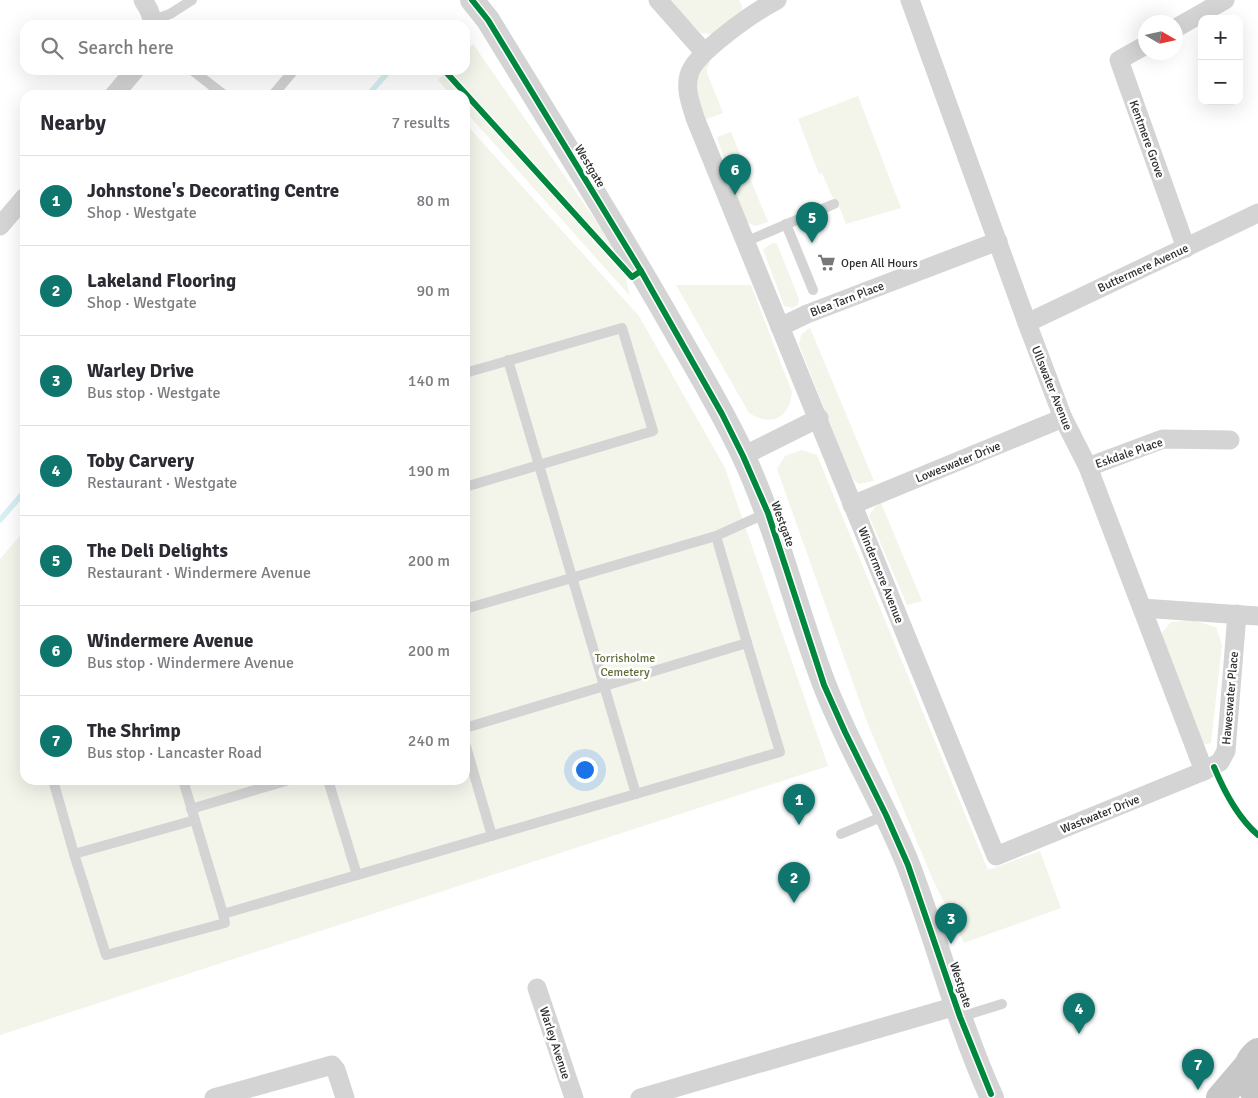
<!DOCTYPE html>
<meta charset="utf-8">
<style>
:root{--surface:#fff;--page:#f2f2f3;--text:#2b2b33;--muted:#7c7c81;--line:#e1e1e2;--accent:#0f766e}
body{margin:0;font-family:Signika,sans-serif;background:var(--page);color:var(--text)}
.controls{position:absolute;right:15px;top:15px;display:grid;overflow:hidden;border-radius:10px;box-shadow:0 5px 20px #0002}
.controls button{width:45px;height:45px;display:grid;place-items:center;padding:0;border:0;border-bottom:1px solid var(--line);background:var(--surface);color:var(--text);font:25px sans-serif}
.compass{position:absolute;left:1138px;top:15px;width:45px;height:45px;border-radius:50%;background:var(--surface);box-shadow:0 5px 20px #0002;rotate:99deg}
.you{position:absolute;left:584px;top:769px;width:18px;height:18px;margin:-12px;border:4px solid #fff;border-radius:50%;background:#1a73e8;box-shadow:0 0 0 8px #1a73e833}
.badge{display:grid;place-items:center;width:32px;height:32px;border-radius:50%;background:var(--accent);color:#fff;font-size:16px;font-weight:700}
.pin{position:absolute;translate:-50% -41px;filter:drop-shadow(0 1px 2px #0008)}
.pin::after{content:'';position:absolute;top:26px;width:18px;height:15px;background:inherit;clip-path:polygon(0 0,100% 0,50% 100%)}
.list{margin:0;padding:0;list-style:none}
h2{display:flex;justify-content:space-between;align-items:center;height:65px;margin:0;padding:0 20px;font-size:21px}
h2 small{font-size:16px;font-weight:400;color:var(--muted)}
.list li{display:grid;grid-template-columns:32px 1fr auto;gap:15px;align-items:center;box-sizing:border-box;height:90px;padding:0 20px;border-top:1px solid var(--line)}
.list b{display:block;font-size:19px;white-space:nowrap}
.list p{margin:0;font-size:16px;white-space:nowrap;color:var(--muted)}
.list em{font-size:16px;font-style:normal;color:var(--muted)}
.icon{flex:none;width:28px;height:28px;fill:none;stroke:currentColor;stroke-width:2;stroke-linecap:round;stroke-linejoin:round}
.map{position:relative;flex:none;width:1258px;height:1098px;overflow:hidden}
.search{position:absolute;background:var(--surface);box-shadow:0 5px 20px #0002;left:20px;top:20px;width:450px;height:55px;display:flex;align-items:center;gap:12px;box-sizing:border-box;padding:0 18px;border-radius:15px;color:var(--muted);font-size:19px}
.panel{position:absolute;background:var(--surface);box-shadow:0 5px 20px #0002;left:20px;top:90px;width:450px;height:695px;border-radius:15px}
.map>svg:first-child{display:block}
.green{fill:#f3f5eb}
.lines{fill:none;stroke-linecap:round;stroke-linejoin:round}
.stream{stroke:#d7f0f3;stroke-width:5.5}
.service{stroke:#d4d4d4;stroke-width:10}
.minor{stroke:#d4d4d4;stroke-width:19}
.tertiary{stroke:#d4d4d4;stroke-width:24}
.primary{stroke:#c7c7c7;stroke-width:28}
.cycleway-casing{stroke:#fff;stroke-width:9}
.cycleway{stroke:#00873e;stroke-width:6}
.labels{text-anchor:middle;stroke-width:5;stroke-linejoin:round;paint-order:stroke}
.street-label{font-size:12px;fill:#2f2f2f;stroke:#fff}
.poi-label{font-size:12px;fill:#2f2f2f;stroke:#fff;text-anchor:start}
.park-label{font-size:12px;fill:#5f6d39;stroke:#fff}
</style>
<div class="map">
<svg width="1258" height="1098" viewBox="0 0 1258 1098">
<rect width="100%" height="100%" fill="#fff"/>
<g class="green">
<path d="M 669,0 L 739,0 L 742,6 L 742,15 L 712,34 L 701,33 Z"/>
<path d="M 473,44 L 621,257 L 630,296 L 465,111 L 465,95 L 451,95 L 438,80 L 448,70 L 465,70 L 465,52 Z"/>
<path d="M 711,61 L 707,68 L 707,73 L 723,113 L 704,120 C 700,103 688,71 711,61 Z"/>
<path d="M 858,96 L 901,208 L 846,224 L 841,211 L 832,196 L 822,173 L 819,174 L 798,119 Z"/>
<path d="M 465,123 L 639,316 L 725,468 L 828,766 L 0,1035 L 0,559 L 25,530 L 25,780 L 465,780 Z"/>
<path d="M 731,132 L 768,222 L 755,226 L 747,222 L 741,210 L 717,137 Z"/>
<path d="M 773,243 L 777,244 L 799,299 L 798,305 L 792,308 L 784,306 L 763,249 Z"/>
<path d="M 676,285 L 751,285 L 792,392 C 789,419 771,427 749,413 Z"/>
<path d="M 810,328 L 874,481 L 859,484 L 851,477 L 799,345 L 801,335 Z"/>
<path d="M 802,450 L 817,455 L 988,870 L 1040,851 L 1061,908 L 964,943 L 933,880 L 867,722 L 777,469 L 785,456 Z"/>
<path d="M 881,503 L 922,601 L 907,605 L 869,516 L 874,508 Z"/>
<path d="M 1192,620 L 1216,627 L 1222,645 L 1211,743 L 1203,745 L 1161,634 L 1171,622 Z"/>
</g>
<g class="lines">
<g class="stream">
<path d="M 368,95 L 390,70"/>
<path d="M 0,520 L 25,491"/>
</g>
<g class="service">
<path d="M 153,20 L 170,14 L 192,0"/>
<path d="M 192,70 L 224,95"/>
<path d="M 273,95 L 294,70"/>
<path d="M 786,224 L 813,290"/>
<path d="M 745,242 L 834,204"/>
<path d="M 508,360 L 636,794"/>
<path d="M 465,373 L 622,328 L 653,431 L 465,487"/>
<path d="M 716,536 L 747,643"/>
<path d="M 465,609 L 716,536 L 767,513"/>
<path d="M 465,743 L 492,836"/>
<path d="M 53,780 L 74,854 L 195,820"/>
<path d="M 183,780 L 223,914 L 780,752 L 747,643 L 465,728"/>
<path d="M 328,780 L 357,875"/>
<path d="M 191,809 L 289,780"/>
<path d="M 841,834 L 886,815"/>
<path d="M 74,854 L 106,955 L 225,923 L 223,914"/>
<path d="M 960,1017 L 1002,1004"/>
</g>
<g class="minor">
<path d="M 143,0 L 149,10 L 154,25"/>
<path d="M 658,0 L 704,52"/>
<path d="M 777,0 C 756,11 694,53 689,75 C 685,90 691,104 695,118 C 796,363 895,610 996,856 L 1204,771 L 1220,762 L 1226,751 L 1237,614"/>
<path d="M 910,0 L 1027,323 L 1063,418 L 1088,467 L 1204,771"/>
<path d="M 1176,28 L 1225,0"/>
<path d="M 1146,45 L 1119,60 L 1186,248"/>
<path d="M 114,95 L 135,70"/>
<path d="M 0,226 L 25,197"/>
<path d="M 1027,323 L 1258,213"/>
<path d="M 780,327 L 807,314 L 998,241"/>
<path d="M 743,456 L 819,418"/>
<path d="M 1088,467 L 1163,439 L 1230,440"/>
<path d="M 852,505 L 1063,418"/>
<path d="M 1142,608 L 1258,616"/>
<path d="M 537,988 L 574,1098"/>
<path d="M 214,1098 L 332,1065 L 336,1070 L 345,1098"/>
<path d="M 640,1098 L 956,1006"/>
</g>
<path class="tertiary" d="M 472,0 L 488,20 C 552,125 617,228 677,334 C 700,374 724,414 743,455 C 777,528 795,606 823,681 C 847,745 884,803 909,867 C 938,943 958,1023 992,1098"/>
<g class="primary">
<path d="M 1258,1052 C 1243,1064 1244,1083 1258,1095"/>
<path d="M 1220,1098 L 1249,1064"/>
</g>
<defs>
<g id="cycleway">
<path d="M 472,0 L 488,20 L 641,271 L 722,414 L 743,456 L 768,513 L 824,685 L 845,732 L 886,815 L 908,865 L 960,1017 L 991,1094"/>
<path d="M 444,70 L 632,277 L 641,271"/>
<path d="M 1214,767 C 1224,791 1238,818 1258,835"/>
</g>
</defs>
<use href="#cycleway" class="cycleway-casing"/>
<use href="#cycleway" class="cycleway"/>
</g>
<defs>
<symbol id="supermarket-bare" viewBox="-9 -9 18 18"><path d="M-6-5.5h2.5l.6 2H6L4.5 2H-2.5L-4.4-4H-6ZM-1.5 3.2a1.3 1.3 0 1 0 .1 0ZM3 3.2a1.3 1.3 0 1 0 .1 0Z" fill="#787878" stroke="#fff" stroke-width="2.5" paint-order="stroke"/></symbol>
</defs>
<g fill-rule="evenodd">
<use href="#supermarket-bare" x="814" y="250" width="25" height="25"/>
</g>
<g class="labels">
<g class="street-label">
<text transform="translate(1147 139) rotate(70)" y="4">Kentmere Grove</text>
<text transform="translate(590 166) rotate(59)" y="4">Westgate</text>
<text transform="translate(1143 268) rotate(-25)" y="4">Buttermere Avenue</text>
<text transform="translate(847 299) rotate(-21)" y="4">Blea Tarn Place</text>
<text transform="translate(1052 388) rotate(68)" y="4">Ullswater Avenue</text>
<text transform="translate(1129 453) rotate(-19)" y="4">Eskdale Place</text>
<text transform="translate(958 462) rotate(-22)" y="4">Loweswater Drive</text>
<text transform="translate(783 524) rotate(70)" y="4">Westgate</text>
<text transform="translate(881 575) rotate(68)" y="4">Windermere Avenue</text>
<text transform="translate(1230 698) rotate(-85)" y="4">Haweswater Place</text>
<text transform="translate(1100 814) rotate(-22)" y="4">Wastwater Drive</text>
<text transform="translate(961 985) rotate(72)" y="4">Westgate</text>
<text transform="translate(555 1043) rotate(72)" y="4">Warley Avenue</text>
</g>
<g class="poi-label">
<text x="841" y="267">Open All Hours</text>
</g>
<g class="park-label">
<text x="625" y="662">Torrisholme<tspan x="625" dy="14">Cemetery</tspan></text>
</g>
</g>
</svg>
<div class="controls">
<button>+</button>
<button>−</button>
</div>
<svg class="compass" viewBox="-18 -18 36 36"><path d="M0-13l5 13h-10z" fill="#e53935"/><path d="M0 13l5-13h-10z" fill="#7c7c81"/></svg>
<div class="you"></div>
<div class="pin badge" style="left:799px;top:825px">1</div>
<div class="pin badge" style="left:794px;top:903px">2</div>
<div class="pin badge" style="left:951px;top:944px">3</div>
<div class="pin badge" style="left:1079px;top:1034px">4</div>
<div class="pin badge" style="left:812px;top:243px">5</div>
<div class="pin badge" style="left:735px;top:195px">6</div>
<div class="pin badge" style="left:1198px;top:1090px">7</div>
<div class="search"><svg class="icon" aria-label="search" viewBox="0 0 24 24"><circle cx="10" cy="10" r="6"/><path d="M15 15l6 6"/></svg>Search here</div>
<section class="panel">
<h2>Nearby<small>7 results</small></h2>
<ul class="list">
<li><span class="badge">1</span><div><b>Johnstone's Decorating Centre</b><p>Shop · Westgate</p></div><em>80 m</em></li>
<li><span class="badge">2</span><div><b>Lakeland Flooring</b><p>Shop · Westgate</p></div><em>90 m</em></li>
<li><span class="badge">3</span><div><b>Warley Drive</b><p>Bus stop · Westgate</p></div><em>140 m</em></li>
<li><span class="badge">4</span><div><b>Toby Carvery</b><p>Restaurant · Westgate</p></div><em>190 m</em></li>
<li><span class="badge">5</span><div><b>The Deli Delights</b><p>Restaurant · Windermere Avenue</p></div><em>200 m</em></li>
<li><span class="badge">6</span><div><b>Windermere Avenue</b><p>Bus stop · Windermere Avenue</p></div><em>200 m</em></li>
<li><span class="badge">7</span><div><b>The Shrimp</b><p>Bus stop · Lancaster Road</p></div><em>240 m</em></li>
</ul>
</section>
</div>
